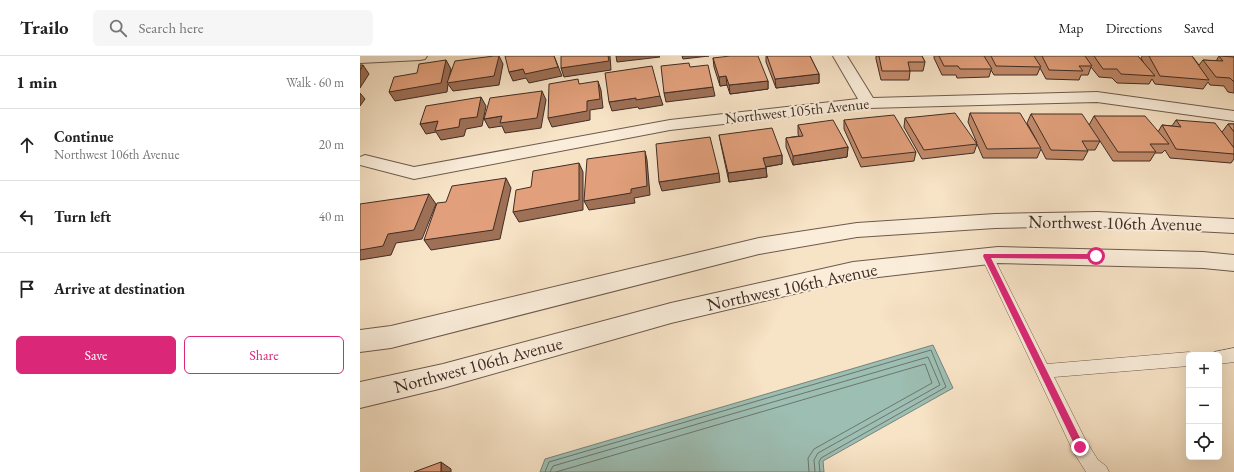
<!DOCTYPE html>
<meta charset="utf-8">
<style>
:root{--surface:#fff;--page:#f6f6f6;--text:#222;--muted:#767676;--line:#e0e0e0;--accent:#db2777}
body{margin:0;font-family:"EB Garamond",serif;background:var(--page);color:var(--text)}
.controls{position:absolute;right:12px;bottom:12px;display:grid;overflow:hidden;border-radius:6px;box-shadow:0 4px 16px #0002}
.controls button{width:36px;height:36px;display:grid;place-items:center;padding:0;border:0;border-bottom:1px solid var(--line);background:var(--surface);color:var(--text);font:20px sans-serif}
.stop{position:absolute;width:12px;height:12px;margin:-9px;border:3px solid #db2777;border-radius:50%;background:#fff}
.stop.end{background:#db2777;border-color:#fff;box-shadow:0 1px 4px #0008}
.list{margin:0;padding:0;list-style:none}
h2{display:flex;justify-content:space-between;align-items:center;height:52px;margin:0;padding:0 16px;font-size:17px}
h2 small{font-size:13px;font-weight:400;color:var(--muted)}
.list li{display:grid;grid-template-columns:26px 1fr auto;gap:12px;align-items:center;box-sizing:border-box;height:72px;padding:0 16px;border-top:1px solid var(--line)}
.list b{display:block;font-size:15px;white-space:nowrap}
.list p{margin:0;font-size:13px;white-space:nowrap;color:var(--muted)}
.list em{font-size:13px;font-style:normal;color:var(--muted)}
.actions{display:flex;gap:8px;padding:12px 16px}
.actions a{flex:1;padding:9px 0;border:1px solid var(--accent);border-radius:6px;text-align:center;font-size:14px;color:var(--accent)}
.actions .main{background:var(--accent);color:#fff}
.icon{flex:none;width:22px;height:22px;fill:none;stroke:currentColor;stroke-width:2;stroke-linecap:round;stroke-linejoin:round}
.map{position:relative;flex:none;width:874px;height:416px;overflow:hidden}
header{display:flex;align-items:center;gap:24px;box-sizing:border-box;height:56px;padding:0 20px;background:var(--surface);border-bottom:1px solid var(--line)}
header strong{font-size:19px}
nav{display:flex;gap:22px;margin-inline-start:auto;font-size:14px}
.search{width:280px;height:36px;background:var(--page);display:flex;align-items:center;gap:10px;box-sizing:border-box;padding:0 14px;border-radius:6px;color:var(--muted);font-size:15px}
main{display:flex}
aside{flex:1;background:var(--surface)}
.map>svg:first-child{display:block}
.water{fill:#9dbeb3;stroke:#78847a}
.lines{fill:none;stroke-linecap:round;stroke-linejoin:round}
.shore{stroke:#6e756c;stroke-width:1}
.service-casing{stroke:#6e5a4d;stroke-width:1}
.minor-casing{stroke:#6e5a4d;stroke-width:2}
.service{fill:#faedda;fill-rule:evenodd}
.minor{fill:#faedda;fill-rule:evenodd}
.wall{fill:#c28a6a;stroke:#402c25}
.shaded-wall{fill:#9e7056;stroke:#402c25}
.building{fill:#e1a07b;stroke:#402c25}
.route{fill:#db2777}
.labels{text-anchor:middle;stroke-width:4;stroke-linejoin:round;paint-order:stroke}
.far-street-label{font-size:15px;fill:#402c25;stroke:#faedda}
.street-label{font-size:18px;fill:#402c25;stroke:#faedda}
</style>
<header>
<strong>Trailo</strong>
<div class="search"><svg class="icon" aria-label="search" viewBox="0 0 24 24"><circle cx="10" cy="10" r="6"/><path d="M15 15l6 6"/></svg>Search here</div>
<nav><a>Map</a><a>Directions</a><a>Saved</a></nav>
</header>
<main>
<aside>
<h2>1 min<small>Walk · 60 m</small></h2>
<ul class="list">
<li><svg class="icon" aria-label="ahead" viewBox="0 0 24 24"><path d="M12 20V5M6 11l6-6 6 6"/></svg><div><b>Continue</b><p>Northwest 106th Avenue</p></div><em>20 m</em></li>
<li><svg class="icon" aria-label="left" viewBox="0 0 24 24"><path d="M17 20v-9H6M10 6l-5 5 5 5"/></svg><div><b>Turn left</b></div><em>40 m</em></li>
<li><svg class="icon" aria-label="arrive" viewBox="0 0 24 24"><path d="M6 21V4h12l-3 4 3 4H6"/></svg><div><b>Arrive at destination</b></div></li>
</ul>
<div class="actions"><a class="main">Save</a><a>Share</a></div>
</aside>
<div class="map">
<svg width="874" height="416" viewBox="0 0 874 416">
<rect width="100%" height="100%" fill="#f7e3c6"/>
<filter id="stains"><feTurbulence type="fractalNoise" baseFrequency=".005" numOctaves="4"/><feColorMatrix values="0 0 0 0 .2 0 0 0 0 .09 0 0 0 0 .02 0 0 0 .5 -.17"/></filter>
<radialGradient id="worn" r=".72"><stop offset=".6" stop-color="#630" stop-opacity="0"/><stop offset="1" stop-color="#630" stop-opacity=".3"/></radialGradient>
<path class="water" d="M 573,289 L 593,332 L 463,405 L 464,416 L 180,416 L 185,403 Z"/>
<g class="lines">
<g class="shore">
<path d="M 185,416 L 189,406 L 571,294 L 586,331 L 461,402 L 459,406 L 460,416"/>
<path d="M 190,416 L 193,410 L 568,301 L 580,329 L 458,397 L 454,404 L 455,416"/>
<path d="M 196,416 L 565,308 L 572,327 L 454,393 L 448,402 L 449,416"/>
</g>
<defs>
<g id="service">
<path d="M 627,195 L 632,197 L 633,200 L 687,308 L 829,296 L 834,298 L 829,299 L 829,310 L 694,321 L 726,385 L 738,404 L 746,410 L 749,416 L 726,416 L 714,397 L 621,200 L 622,197 Z"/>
<path d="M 874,292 L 874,306 L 859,308 L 859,299 L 852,299 L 854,296 Z"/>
</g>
<g id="minor">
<path d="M 0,0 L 67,0 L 65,3 L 60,4 L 0,7 Z"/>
<path d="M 473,0 L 487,0 L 513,42 L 737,36 L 874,55 L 874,65 L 737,46 L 508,52 L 310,74 L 54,123 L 0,109 L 0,101 L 5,99 L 54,111 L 310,64 L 498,43 Z"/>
<path d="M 738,156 L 874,163 L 874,177 L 738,170 L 635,172 L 497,181 L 399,198 L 31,292 L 0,296 L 0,274 L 31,270 L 399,182 L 497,167 L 635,158 Z"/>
<path d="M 638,191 L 843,196 L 874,199 L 874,215 L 843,212 L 638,207 L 493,224 L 311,267 L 83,332 L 0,352 L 0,326 L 83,308 L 311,247 L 493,206 Z"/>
</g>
</defs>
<use href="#service" class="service-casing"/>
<use href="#minor" class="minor-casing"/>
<use href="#service" class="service"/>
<use href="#minor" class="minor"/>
</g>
<g class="wall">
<path d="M 406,0 L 450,0 L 459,18 L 459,27 L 416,32 L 406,6 Z"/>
<path d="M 516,0 L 562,0 L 565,6 L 563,15 L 550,15 L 549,24 L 521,24 L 516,3 Z"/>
<path d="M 574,0 L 674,0 L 674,1 L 675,0 L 725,0 L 725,1 L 725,0 L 778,0 L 783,6 L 781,2 L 782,0 L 832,0 L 839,9 L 843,4 L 856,5 L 859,0 L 874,1 L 874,37 L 868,36 L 864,30 L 850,29 L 848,26 L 843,33 L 795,28 L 792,23 L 789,28 L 757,27 L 752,22 L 739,21 L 731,11 L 728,19 L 721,19 L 719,24 L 686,23 L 680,12 L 677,19 L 634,19 L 631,14 L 629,21 L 597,22 L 596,19 L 582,19 L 574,2 Z"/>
<path d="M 353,2 L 408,25 L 408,33 L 370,38 L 367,29 L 360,30 L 354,11 Z"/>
<path d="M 610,57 L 677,85 L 667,67 L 671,58 L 729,69 L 734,60 L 798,76 L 802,69 L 812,70 L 816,64 L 862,76 L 868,68 L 874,68 L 874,103 L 871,107 L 810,102 L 805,94 L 802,97 L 795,97 L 790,105 L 753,105 L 740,85 L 735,94 L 727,94 L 728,95 L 723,104 L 686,103 L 681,93 L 677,102 L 623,102 L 617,88 L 614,97 L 562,103 L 544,71 L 545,62 L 617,87 L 608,66 Z"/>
<path d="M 484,64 L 556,96 L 554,105 L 501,111 L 484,73 Z"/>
<path d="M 438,69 L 488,91 L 487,101 L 433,109 L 426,91 L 426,82 L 439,80 L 438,78 Z"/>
<path d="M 359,79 L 422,99 L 422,108 L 406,111 L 407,121 L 369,126 L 361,89 Z"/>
</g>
<g class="shaded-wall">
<path d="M 139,0 L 143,8 L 139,29 L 93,35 L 88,28 L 87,36 L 35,45 L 29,36 L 86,4 L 91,13 L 88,26 Z"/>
<path d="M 194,0 L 202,20 L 169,27 L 166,22 L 153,25 L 149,16 L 163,13 Z"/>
<path d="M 248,0 L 250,0 L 251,14 L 204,21 L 201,12 Z"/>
<path d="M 256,0 L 299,0 L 300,1 L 257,6 Z"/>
<path d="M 322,0 L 349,0 L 323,3 Z"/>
<path d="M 3,9 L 9,18 L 0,32 L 0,14 Z"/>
<path d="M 459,18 L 459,27 L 416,32 L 415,23 Z"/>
<path d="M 366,20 L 367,29 L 360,30 L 359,21 Z"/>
<path d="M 238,25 L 241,34 L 243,52 L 230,54 L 230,64 L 192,71 L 188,62 L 227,45 Z"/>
<path d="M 408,25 L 408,33 L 370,38 L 369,29 Z"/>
<path d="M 353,31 L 355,40 L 306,46 L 304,37 Z"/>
<path d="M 182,35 L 186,44 L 181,72 L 145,77 L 142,70 L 129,72 L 124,63 L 142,60 Z"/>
<path d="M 0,37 L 5,43 L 0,50 Z"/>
<path d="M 300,40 L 303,49 L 279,53 L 278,51 L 252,55 L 249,46 L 276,42 Z"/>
<path d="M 121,41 L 126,50 L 122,70 L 106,73 L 104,80 L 81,84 L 76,76 L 66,78 L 60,68 L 78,65 L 100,63 Z"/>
<path d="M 488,91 L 487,101 L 433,109 L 433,100 Z"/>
<path d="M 285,95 L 287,104 L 290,139 L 274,142 L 275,147 L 229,154 L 224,145 Z"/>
<path d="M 422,99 L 422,108 L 404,111 L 403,102 Z"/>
<path d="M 219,107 L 223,116 L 223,154 L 159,166 L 153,156 Z"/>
<path d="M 406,112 L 407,121 L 369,126 L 368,117 Z"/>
<path d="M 359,117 L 360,126 L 302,135 L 299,126 Z"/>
<path d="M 146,122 L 151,132 L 140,183 L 71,194 L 64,184 Z"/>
<path d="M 69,138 L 76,148 L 62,183 L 36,187 L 31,199 L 0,204 L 0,194 Z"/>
<path d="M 81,406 L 91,413 L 91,416 L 81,416 Z"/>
</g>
<g class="building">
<path d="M 134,0 L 139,0 L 134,20 L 87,27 L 95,5 Z"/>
<path d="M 145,0 L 194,0 L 198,11 L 165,18 L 163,13 L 149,16 Z"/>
<path d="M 201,0 L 248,0 L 249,5 L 201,12 Z"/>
<path d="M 370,0 L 398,0 L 408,25 L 369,29 L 366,20 L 359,21 L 353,2 Z"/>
<path d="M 407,0 L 450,0 L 459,18 L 415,23 Z"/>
<path d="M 519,0 L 562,0 L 565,6 L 548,6 L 550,15 L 522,15 Z"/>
<path d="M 579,0 L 624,0 L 632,13 L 600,13 L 598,10 L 584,10 Z"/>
<path d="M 631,0 L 674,0 L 681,11 L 636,10 Z"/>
<path d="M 682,0 L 725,0 L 732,10 L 719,10 L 723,15 L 689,14 Z"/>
<path d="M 734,0 L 778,0 L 795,20 L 761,18 L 757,13 L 743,13 Z"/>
<path d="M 789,0 L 832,0 L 849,24 L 800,20 Z"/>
<path d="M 859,0 L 874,1 L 874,26 L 870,22 L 856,21 L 843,4 L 863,5 Z"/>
<path d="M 86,4 L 81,27 L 29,36 L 34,21 L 57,17 L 59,8 Z"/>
<path d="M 329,7 L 330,11 L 348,9 L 353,31 L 304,37 L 301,10 Z"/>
<path d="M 0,9 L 3,9 L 0,14 Z"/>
<path d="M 292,10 L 300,40 L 276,44 L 276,42 L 249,46 L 245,17 Z"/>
<path d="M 218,23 L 219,28 L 238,25 L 240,43 L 227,45 L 227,55 L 188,62 L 189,28 Z"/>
<path d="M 182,35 L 177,62 L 140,67 L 142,60 L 124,63 L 130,42 Z"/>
<path d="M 121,41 L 117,61 L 100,63 L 99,71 L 75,75 L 78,65 L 60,68 L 66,50 Z"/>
<path d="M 595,57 L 617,88 L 564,94 L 545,62 Z"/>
<path d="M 610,57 L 660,57 L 681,92 L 627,93 Z"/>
<path d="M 671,58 L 722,58 L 740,85 L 722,85 L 728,95 L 691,94 Z"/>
<path d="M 534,59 L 556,96 L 502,102 L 484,64 Z"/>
<path d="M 734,60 L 785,60 L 809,88 L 790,88 L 796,96 L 758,96 Z"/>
<path d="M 473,64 L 488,91 L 433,100 L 426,82 L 443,80 L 438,69 Z"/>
<path d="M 816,64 L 855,67 L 874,92 L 874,98 L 816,93 L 802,69 L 821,71 Z"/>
<path d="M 868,68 L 874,68 L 874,76 Z"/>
<path d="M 412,72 L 422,99 L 403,102 L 406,112 L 368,117 L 359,79 Z"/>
<path d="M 350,81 L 359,117 L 299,126 L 296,88 Z"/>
<path d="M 285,95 L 287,130 L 271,133 L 271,137 L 224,145 L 227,103 Z"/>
<path d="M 219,107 L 219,144 L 153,156 L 156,134 L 171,131 L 173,115 Z"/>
<path d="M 146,122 L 133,174 L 64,184 L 77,147 L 86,146 L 92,130 Z"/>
<path d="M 69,138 L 54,174 L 28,178 L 23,190 L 0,194 L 0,148 Z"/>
<path d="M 81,406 L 81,416 L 54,416 Z"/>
</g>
<path class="route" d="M 624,198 L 736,198 L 739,200 L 736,203 L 631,202 L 723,388 L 723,394 L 717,394 L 623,200 Z"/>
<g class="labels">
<g class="far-street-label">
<text transform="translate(437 55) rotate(-6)" y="5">Northwest 105th Avenue</text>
</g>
<g class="street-label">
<text transform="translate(755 167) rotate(1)" y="6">Northwest 106th Avenue</text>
<text transform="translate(432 231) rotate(-12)" y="6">Northwest 106th Avenue</text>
<text transform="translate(118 309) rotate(-15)" y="6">Northwest 106th Avenue</text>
</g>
</g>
<rect width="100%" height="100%" filter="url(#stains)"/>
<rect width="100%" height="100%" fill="url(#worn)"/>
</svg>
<div class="controls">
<button>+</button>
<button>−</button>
<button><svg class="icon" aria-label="locate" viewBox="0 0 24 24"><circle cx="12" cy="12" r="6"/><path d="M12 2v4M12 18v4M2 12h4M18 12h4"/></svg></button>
</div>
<div class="stop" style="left:736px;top:200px"></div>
<div class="stop end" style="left:720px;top:391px"></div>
</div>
</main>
